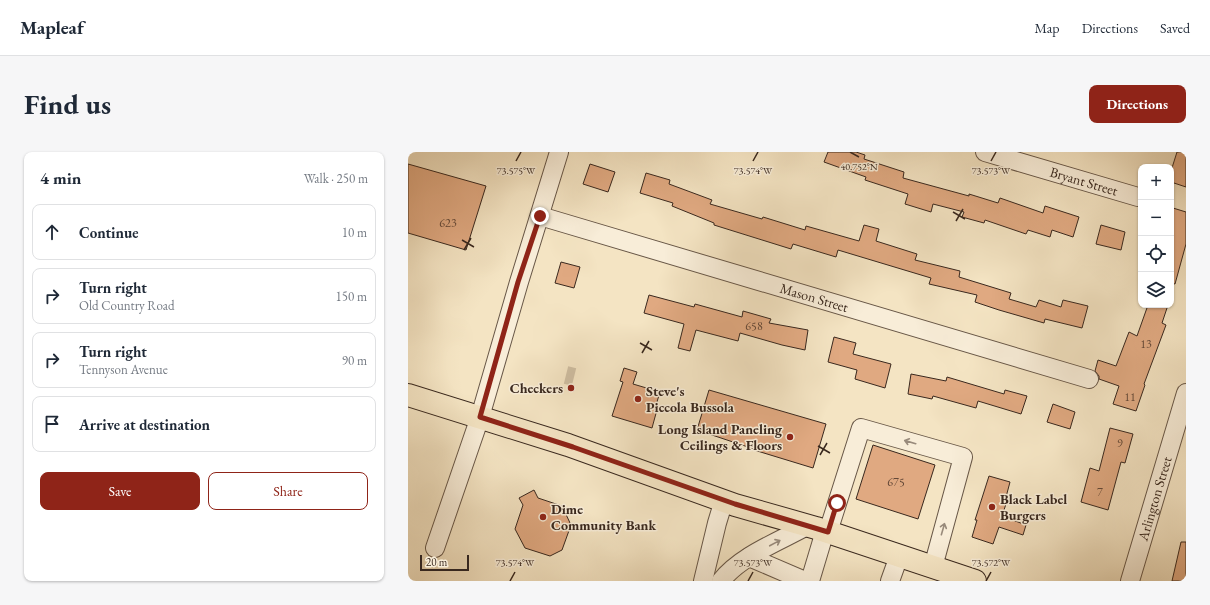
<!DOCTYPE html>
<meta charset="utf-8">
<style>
:root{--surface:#fff;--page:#f6f6f7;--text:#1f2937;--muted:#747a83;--line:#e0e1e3;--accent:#8f2418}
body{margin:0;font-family:"EB Garamond",serif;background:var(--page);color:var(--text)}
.controls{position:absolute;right:12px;top:12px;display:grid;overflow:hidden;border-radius:8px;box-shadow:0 1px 3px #0004}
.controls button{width:36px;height:36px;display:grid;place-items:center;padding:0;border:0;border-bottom:1px solid var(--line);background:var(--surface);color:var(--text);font:20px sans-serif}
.scale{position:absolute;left:12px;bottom:10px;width:49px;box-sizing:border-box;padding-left:4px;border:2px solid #39281e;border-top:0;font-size:11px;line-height:14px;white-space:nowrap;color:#39281e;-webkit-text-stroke:3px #f8edd8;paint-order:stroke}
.stop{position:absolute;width:12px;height:12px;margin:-9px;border:3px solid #8f2418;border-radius:50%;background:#fff}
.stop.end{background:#8f2418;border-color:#fff;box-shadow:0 1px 4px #0008}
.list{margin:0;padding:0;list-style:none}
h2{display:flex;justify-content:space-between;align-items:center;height:52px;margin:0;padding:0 16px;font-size:17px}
h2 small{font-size:13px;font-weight:400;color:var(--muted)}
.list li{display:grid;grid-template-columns:26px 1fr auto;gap:12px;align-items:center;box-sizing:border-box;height:56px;margin:0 8px 8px;padding:0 8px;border:1px solid var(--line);border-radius:8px}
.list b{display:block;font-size:15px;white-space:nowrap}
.list p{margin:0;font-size:13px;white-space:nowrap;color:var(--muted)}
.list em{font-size:13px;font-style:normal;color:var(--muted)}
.actions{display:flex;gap:8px;padding:12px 16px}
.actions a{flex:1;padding:9px 0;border:1px solid var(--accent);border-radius:8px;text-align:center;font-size:14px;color:var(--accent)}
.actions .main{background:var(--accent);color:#fff}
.icon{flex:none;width:22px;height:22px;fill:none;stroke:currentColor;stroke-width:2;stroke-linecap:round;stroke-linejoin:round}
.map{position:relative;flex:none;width:778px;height:429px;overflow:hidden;border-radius:8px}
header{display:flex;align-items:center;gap:24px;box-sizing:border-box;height:56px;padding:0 20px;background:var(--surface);border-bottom:1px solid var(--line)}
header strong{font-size:19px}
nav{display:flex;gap:22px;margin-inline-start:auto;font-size:14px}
.intro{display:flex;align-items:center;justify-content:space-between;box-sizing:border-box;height:96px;padding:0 24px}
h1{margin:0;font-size:28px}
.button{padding:10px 18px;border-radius:8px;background:var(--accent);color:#fff;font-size:14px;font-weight:700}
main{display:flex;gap:24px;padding:0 24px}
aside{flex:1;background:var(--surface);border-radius:8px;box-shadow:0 1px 3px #0004}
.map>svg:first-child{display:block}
.building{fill:#e0a981;stroke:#39281e}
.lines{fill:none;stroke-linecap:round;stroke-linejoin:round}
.minor-tunnel{stroke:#cfbea2;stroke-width:18;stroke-dasharray:18 9;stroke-linecap:butt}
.minor-casing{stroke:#685747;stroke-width:20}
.major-casing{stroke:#39281e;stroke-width:24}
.minor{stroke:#f8edd8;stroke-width:18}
.major{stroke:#f4e4c3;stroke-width:22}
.oneway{stroke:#988a7b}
.route{stroke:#8f2418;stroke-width:5}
.ticks{fill:none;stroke:#39281e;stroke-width:1.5}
.poi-dot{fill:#8f2418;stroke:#f8edd8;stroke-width:1.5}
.labels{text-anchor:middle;stroke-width:3;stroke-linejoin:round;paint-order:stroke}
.number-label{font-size:12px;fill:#634837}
.street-label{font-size:14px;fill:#39281e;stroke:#f8edd8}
.poi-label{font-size:14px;font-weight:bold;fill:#39281e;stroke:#f8edd8;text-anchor:start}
.ticks-label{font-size:10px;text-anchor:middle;fill:#39281e;stroke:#f8edd8;stroke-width:3;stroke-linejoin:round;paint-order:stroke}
</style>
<header>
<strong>Mapleaf</strong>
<nav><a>Map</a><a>Directions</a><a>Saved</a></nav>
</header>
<div class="intro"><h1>Find us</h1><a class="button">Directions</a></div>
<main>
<aside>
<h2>4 min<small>Walk · 250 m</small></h2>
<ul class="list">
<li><svg class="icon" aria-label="ahead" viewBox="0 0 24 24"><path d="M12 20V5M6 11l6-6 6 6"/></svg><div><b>Continue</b></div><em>10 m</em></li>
<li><svg class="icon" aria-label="right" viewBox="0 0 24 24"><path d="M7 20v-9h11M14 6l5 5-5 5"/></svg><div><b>Turn right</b><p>Old Country Road</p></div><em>150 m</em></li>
<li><svg class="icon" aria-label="right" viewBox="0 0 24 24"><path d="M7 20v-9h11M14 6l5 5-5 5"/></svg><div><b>Turn right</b><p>Tennyson Avenue</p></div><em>90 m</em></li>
<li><svg class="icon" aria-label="arrive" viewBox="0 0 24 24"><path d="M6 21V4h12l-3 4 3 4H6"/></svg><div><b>Arrive at destination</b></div></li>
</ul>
<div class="actions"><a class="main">Save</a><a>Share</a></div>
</aside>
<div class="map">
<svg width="778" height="429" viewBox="0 0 778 429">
<rect width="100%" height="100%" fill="#f4e4c3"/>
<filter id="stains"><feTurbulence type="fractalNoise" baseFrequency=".005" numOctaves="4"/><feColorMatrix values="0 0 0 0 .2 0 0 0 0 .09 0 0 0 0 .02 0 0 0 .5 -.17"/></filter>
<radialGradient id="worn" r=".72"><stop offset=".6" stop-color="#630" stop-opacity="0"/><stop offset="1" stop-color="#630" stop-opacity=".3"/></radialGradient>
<g class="building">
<path d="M 420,0 L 448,0 L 457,3 L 456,7 L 496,20 L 495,26 L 561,44 L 561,42 L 590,51 L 592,46 L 635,61 L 637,54 L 671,65 L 665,85 L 644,78 L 642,85 L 620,78 L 618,82 L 577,68 L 576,71 L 554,65 L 556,60 L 525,52 L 523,60 L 497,52 L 500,42 L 457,28 L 458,25 L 416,10 Z"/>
<path d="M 769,0 L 778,0 L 778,35 L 763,30 L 763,19 Z"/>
<path d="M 0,12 L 78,34 L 58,98 L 0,81 Z"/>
<path d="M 182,12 L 207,20 L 200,40 L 175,32 Z"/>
<path d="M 238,21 L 262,28 L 261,32 L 304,48 L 302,52 L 354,67 L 355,65 L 397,78 L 398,74 L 451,89 L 456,73 L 471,77 L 468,89 L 509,102 L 507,108 L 552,119 L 551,125 L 603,141 L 601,147 L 628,155 L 631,148 L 653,155 L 655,148 L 680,154 L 674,176 L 637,167 L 636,171 L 591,158 L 567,150 L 569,143 L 521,132 L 523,126 L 430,98 L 428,105 L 385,92 L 383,97 L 306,73 L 306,71 L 264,54 L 265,51 L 232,41 Z"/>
<path d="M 765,56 L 778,60 L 778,92 L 767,132 L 763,131 L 763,64 Z"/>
<path d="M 693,73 L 717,80 L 713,98 L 688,92 Z"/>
<path d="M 153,110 L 172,115 L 166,136 L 147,131 Z"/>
<path d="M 241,143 L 286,155 L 287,152 L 334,165 L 335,159 L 363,167 L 361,171 L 400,178 L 397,198 L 374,193 L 332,181 L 330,189 L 288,178 L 282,199 L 270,196 L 276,172 L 236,161 Z"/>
<path d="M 740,153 L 760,153 L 754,171 L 758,173 L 736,232 L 737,233 L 728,259 L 705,252 L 711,234 L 691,227 L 691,224 L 687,219 L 690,208 L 708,214 L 721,180 L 729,184 Z"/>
<path d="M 426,185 L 448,191 L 445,202 L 483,212 L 477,236 L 447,227 L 449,218 L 420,210 Z"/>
<path d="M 216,216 L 229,220 L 225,232 L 252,240 L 248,253 L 250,254 L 244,276 L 204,264 L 215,230 L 212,229 Z"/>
<path d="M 503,222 L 538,229 L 539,225 L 596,242 L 597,238 L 619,244 L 613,262 L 570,249 L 568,256 L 525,244 L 524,247 L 500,242 Z"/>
<path d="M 301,238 L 418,272 L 405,316 L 346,298 L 346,297 L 289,278 Z"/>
<path d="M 645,252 L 667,260 L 662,277 L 639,270 Z"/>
<path d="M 702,276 L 725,282 L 717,311 L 713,310 L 700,358 L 673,350 L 682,316 L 691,319 Z"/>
<path d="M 465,293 L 527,313 L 510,367 L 448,347 Z"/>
<path d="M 581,324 L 602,330 L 598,345 L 600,346 L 594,364 L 618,373 L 615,383 L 591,375 L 585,392 L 564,385 L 569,368 L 567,368 Z"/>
<path d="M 126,338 L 130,346 L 154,354 L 163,373 L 154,398 L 142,404 L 117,396 L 107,377 L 115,353 L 111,346 Z"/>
<path d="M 773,390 L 778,390 L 778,429 L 764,429 Z"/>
</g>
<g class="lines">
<path class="minor-tunnel" d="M 158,223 L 166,225"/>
<defs>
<g id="minor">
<path id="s1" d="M 577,0 L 730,45"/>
<path id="s2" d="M 132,64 L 681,227"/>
<path d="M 420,380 L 453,276 L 555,305 L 525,415"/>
<path d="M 27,396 L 72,265 L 111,130 L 151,0"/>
<path d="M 341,405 L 397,429"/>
<path d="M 295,429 L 309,371 L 316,348"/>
<path d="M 313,429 C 332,404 372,389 399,374"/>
<path d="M 402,429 L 417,379"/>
<path d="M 482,429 L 491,404"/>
<path id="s3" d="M 722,429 L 778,241"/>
</g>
<path id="major" d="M 0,243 L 160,293 L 327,353 L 408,376 L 567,429"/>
</defs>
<use href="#minor" class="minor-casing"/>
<use href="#major" class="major-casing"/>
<use href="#minor" class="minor"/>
<use href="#major" class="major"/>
</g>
<defs><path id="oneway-shaft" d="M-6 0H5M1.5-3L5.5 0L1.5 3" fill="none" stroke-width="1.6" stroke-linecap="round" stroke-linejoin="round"/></defs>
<g class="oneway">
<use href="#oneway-shaft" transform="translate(502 290) rotate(-164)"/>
<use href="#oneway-shaft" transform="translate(535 377) rotate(-74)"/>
<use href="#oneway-shaft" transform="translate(367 391) rotate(-28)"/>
</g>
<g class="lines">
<path class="route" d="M 132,64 L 110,130 L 72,265 L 165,295 L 327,352 L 420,380 L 429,351"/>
</g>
<path class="ticks" d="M 442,0 L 451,5M 108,9 L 113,0M 345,9 L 350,0M 583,9 L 588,0M 545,60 L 557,67M 548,69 L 555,57M 54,88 L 66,95M 56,98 L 63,86M 232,191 L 244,198M 234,201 L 241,189M 410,294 L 422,301M 412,303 L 419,291M 102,429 L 107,420M 340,429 L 345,420M 578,429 L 583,420"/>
<g class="poi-dot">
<circle cx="163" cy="236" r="4"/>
<circle cx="230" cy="247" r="4"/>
<circle cx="382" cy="285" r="4"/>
<circle cx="584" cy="355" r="4"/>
<circle cx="135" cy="365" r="4"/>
</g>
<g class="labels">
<g class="number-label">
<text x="40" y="75">623</text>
<text x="346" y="178">658</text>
<text x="738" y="196">13</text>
<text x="722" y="249">11</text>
<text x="712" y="295">9</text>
<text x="488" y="334">675</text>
<text x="692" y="344">7</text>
</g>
<g class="street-label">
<text dy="5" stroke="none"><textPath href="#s1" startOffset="103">Bryant Street</textPath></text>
<text dy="5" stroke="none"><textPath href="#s2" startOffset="286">Mason Street</textPath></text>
<text dy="5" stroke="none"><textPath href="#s3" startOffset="86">Arlington Street</textPath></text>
</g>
<g class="poi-label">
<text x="155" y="241" text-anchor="end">Checkers</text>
<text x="238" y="244">Steve's<tspan x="238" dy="16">Piccola Bussola</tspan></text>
<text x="374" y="282" text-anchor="end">Long Island Paneling<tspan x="374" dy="16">Ceilings &amp; Floors</tspan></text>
<text x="592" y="352">Black Label<tspan x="592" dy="16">Burgers</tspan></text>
<text x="143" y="362">Dime<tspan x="143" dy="16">Community Bank</tspan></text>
</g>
</g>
<g class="ticks-label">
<text x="451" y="18">40.752°N</text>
<text x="108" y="22">73.575°W</text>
<text x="345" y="22">73.574°W</text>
<text x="583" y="22">73.573°W</text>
<text x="107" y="414">73.574°W</text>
<text x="345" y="414">73.573°W</text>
<text x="583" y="414">73.572°W</text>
</g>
<rect width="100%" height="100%" filter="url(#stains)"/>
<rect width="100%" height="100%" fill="url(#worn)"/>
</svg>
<div class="controls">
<button>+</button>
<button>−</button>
<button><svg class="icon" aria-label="locate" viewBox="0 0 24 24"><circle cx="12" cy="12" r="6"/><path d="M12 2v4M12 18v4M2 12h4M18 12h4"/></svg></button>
<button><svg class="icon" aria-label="layers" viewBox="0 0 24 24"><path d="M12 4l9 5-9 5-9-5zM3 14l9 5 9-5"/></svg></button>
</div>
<div class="scale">20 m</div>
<div class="stop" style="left:429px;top:351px"></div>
<div class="stop end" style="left:132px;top:64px"></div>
</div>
</main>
